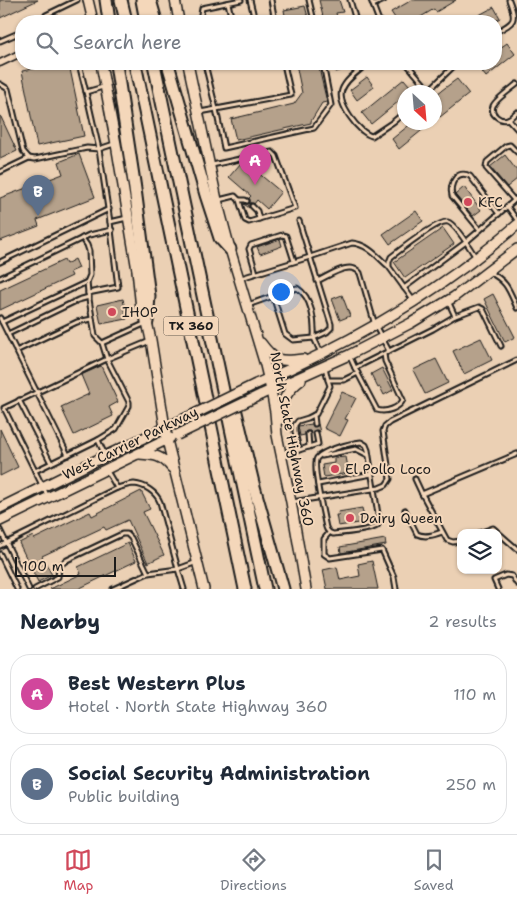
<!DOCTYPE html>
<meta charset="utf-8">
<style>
:root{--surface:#fff;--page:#f6f6f7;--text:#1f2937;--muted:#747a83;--line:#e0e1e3;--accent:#d1495b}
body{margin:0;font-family:"Shantell Sans",sans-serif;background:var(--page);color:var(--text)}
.controls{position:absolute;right:15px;bottom:15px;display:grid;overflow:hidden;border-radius:10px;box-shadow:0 1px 4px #0004}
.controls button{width:45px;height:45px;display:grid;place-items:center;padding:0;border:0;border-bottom:1px solid var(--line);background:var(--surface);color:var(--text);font:25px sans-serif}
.compass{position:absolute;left:397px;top:85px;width:45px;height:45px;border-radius:50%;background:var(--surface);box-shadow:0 1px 4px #0004;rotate:154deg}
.scale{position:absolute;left:15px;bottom:12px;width:101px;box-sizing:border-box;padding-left:5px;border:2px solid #1c1c1c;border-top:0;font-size:14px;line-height:18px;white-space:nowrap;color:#1c1c1c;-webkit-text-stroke:4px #f4d7ba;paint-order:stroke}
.you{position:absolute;left:280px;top:291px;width:18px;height:18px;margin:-12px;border:4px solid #fff;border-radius:50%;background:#1a73e8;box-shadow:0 0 0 8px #1a73e833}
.badge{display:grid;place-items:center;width:32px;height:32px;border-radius:50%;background:var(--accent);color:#fff;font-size:16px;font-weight:700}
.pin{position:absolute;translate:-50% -41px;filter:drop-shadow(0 1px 2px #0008)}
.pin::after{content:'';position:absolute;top:26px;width:18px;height:15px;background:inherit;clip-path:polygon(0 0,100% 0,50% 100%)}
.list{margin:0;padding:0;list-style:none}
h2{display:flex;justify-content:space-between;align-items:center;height:65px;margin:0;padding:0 20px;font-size:21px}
h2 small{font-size:16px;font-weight:400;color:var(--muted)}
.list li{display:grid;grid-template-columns:32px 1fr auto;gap:15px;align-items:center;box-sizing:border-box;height:80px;margin:0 10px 10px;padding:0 10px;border:1px solid var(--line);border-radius:20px}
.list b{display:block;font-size:19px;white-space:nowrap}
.list p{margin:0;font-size:16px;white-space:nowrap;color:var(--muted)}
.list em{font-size:16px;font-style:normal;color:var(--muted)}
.icon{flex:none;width:28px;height:28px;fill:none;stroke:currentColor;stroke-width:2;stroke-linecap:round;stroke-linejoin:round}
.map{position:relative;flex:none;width:517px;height:589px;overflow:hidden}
.search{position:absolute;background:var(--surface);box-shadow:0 1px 4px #0004;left:15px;right:15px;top:15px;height:55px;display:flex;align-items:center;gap:12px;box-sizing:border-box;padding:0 18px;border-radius:20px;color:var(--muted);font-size:19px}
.sheet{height:245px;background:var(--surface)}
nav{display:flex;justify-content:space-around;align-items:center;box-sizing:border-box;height:70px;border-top:1px solid var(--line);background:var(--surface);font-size:14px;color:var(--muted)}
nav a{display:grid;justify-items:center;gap:2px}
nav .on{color:var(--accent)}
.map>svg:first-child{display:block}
.building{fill:#b5a18b;stroke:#1c1c1c}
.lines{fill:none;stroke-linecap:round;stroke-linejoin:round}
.lane-casing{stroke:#1c1c1c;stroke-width:7}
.street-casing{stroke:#1c1c1c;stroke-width:9}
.secondary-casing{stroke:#1c1c1c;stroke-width:12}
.highway-casing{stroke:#1c1c1c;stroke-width:15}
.lane{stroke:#f4d7ba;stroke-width:3}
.street{stroke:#f4d7ba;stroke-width:5.5}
.secondary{stroke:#f4d7ba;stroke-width:9}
.highway{stroke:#f4d7ba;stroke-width:11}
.secondary-bridge-casing{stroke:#1c1c1c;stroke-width:12;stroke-linecap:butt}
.secondary-bridge{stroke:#f4d7ba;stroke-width:9}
.poi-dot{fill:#d1495b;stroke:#f4d7ba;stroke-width:2}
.labels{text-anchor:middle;stroke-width:4;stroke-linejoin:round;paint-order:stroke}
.shield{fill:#f4d7ba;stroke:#5d544b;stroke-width:1}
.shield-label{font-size:12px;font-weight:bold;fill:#1c1c1c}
.poi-label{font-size:14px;fill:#1c1c1c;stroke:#f4d7ba;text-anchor:start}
.street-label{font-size:14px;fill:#1c1c1c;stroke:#f4d7ba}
</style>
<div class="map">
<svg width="517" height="589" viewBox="0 0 517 589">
<rect width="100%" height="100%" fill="#ebd0b4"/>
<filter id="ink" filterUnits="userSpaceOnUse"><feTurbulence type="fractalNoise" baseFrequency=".02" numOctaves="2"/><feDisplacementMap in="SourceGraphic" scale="10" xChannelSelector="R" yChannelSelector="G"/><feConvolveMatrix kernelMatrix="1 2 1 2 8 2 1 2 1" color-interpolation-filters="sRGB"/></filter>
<g filter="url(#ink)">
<g class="building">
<path d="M 0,0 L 38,0 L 0,18 Z"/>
<path d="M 319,0 L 339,0 L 343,12 L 336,13 L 338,21 L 324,21 Z"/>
<path d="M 412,0 L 456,0 L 436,12 L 434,9 L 414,21 L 397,21 L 391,12 Z"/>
<path d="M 305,6 L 309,21 L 286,21 L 284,10 Z"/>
<path d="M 494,7 L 500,18 L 495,21 L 468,21 Z"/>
<path d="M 507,43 L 515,54 L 486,77 L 476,64 L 496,64 L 496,51 Z"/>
<path d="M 60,64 L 69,64 L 84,136 L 37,146 L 22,71 Z"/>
<path d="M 296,64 L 318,64 L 327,102 L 322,103 L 311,121 L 311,123 L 236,140 L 231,119 L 294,104 L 302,93 Z"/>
<path d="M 334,64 L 359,64 L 360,65 L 336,72 Z"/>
<path d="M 367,77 L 374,87 L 357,100 L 350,90 Z"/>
<path d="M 404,79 L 415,92 L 404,92 L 404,97 L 371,124 L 362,113 Z"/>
<path d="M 457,79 L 469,94 L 440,117 L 434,110 L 434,96 Z"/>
<path d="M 0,115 L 17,151 L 0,159 Z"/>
<path d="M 413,122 L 432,122 L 399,149 L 392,139 Z"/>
<path d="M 79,154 L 95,197 L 37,220 L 39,226 L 0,241 L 0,198 L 63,174 L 59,162 Z"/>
<path d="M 505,155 L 517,171 L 517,179 L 507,187 L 490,167 Z"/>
<path d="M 245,162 L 281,192 L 267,209 L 257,200 L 254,204 L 250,203 L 249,206 L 249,208 L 244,204 L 248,204 L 250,203 L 250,200 L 249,198 L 251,196 L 229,177 L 241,163 L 242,165 Z"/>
<path d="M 464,187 L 481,210 L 473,216 L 455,195 Z"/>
<path d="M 416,211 L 423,221 L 390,244 L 383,234 Z"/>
<path d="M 443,228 L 454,244 L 405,278 L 394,262 Z"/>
<path d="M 280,239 L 282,246 L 260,254 L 257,247 Z"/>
<path d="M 75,259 L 79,268 L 70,272 L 72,276 L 0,310 L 0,290 L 64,260 L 66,264 Z"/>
<path d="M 286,280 L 288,287 L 276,291 L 273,284 Z"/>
<path d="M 493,294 L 515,337 L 505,342 L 484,299 Z"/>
<path d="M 342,295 L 350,316 L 340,320 L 332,299 Z"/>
<path d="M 123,299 L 127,319 L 101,324 L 97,305 Z"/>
<path d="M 481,338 L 492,360 L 464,374 L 453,351 Z"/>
<path d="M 436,359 L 448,383 L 425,394 L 413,370 Z"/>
<path d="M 101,366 L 118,402 L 109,407 L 113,416 L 74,435 L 61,407 L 89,394 L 81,375 Z"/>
<path d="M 382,368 L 393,390 L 384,395 L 380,387 L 378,388 L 371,374 Z"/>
<path d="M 342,392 L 356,398 L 345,419 L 348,420 L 340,436 L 324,428 Z"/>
<path d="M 312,424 L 315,427 L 318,424 L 320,432 L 316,430 L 311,434 L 310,431 L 307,431 L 305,432 L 305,435 L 300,436 L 298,426 Z"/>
<path d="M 0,429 L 18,467 L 0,476 Z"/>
<path d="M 346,457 L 349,473 L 324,477 L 322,465 L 334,463 L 334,458 Z"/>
<path d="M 141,491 L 150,509 L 143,512 L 164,555 L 148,563 L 128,520 L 106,530 L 104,527 L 42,556 L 52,575 L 38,582 L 19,543 L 33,536 L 34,539 L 90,512 L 92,516 Z"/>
<path d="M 362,508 L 365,522 L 338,526 L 336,515 L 339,515 L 338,512 Z"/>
<path d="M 385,539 L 386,545 L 341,553 L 340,547 Z"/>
<path d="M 128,543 L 136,561 L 78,589 L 50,589 L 81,574 L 78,567 Z"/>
<path d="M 372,561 L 378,589 L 327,589 L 323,570 L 337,567 L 340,580 L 360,576 L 358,564 Z"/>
</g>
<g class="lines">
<defs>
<g id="lane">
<path d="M 250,0 L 255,21"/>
<path d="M 271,0 L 275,21"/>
<path d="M 309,0 L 314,21"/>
<path d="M 350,0 L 356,21"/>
<path d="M 371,0 L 379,21"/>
<path d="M 228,3 L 232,21"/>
<path d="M 373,5 L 384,0"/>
<path d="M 48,21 L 46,15 L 77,0"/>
<path d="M 190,21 L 202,19"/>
<path d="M 202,21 L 201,14 L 202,8 L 241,0"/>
<path d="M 496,32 C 515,22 517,21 509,0"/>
<path d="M 0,41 L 21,32"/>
<path d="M 79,64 L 86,92"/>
<path d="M 208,64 L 206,68 L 216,109 L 224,148 L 314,128 L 331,105 L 323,64"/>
<path d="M 367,64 C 359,71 346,79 342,90 C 337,104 359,133 372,136 L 393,122 L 404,113"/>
<path d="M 407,64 L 429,90"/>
<path d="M 0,84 L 8,89 L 23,151 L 29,158 L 35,159 L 87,148 L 99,149 L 86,92 L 103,87"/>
<path d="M 517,84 C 511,89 496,99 493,106 C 490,114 500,122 508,119 C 511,118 514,114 517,112"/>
<path d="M 427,92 L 456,64"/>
<path d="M 200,112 L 291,95 L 284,64"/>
<path d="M 508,119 L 517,129"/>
<path d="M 212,165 L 272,152 L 276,156 L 295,208 L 249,222 L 245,220 L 239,200 L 235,196 L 219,200"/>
<path d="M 0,172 L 29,158"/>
<path d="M 239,200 L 245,200 L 247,201"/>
<path d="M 514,200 L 486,168 L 487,162 L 506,146 L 510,145 L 517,152"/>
<path d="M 252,206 L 257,211 L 259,219"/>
<path d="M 507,206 L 517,220"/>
<path d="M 110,222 L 99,149 L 114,144"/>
<path d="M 480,230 L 452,196 C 449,184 457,169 470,176 L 499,214"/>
<path d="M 82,238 L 87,245 L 89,251 L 90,275 L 87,282 L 88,293"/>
<path d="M 0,262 L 109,209"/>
<path d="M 489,272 C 507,281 509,290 517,308"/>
<path d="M 256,273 L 249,249 L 251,245 L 282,235 L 286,236 L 294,261"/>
<path d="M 0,278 L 89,235 L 112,230"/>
<path d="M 241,278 L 310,257 L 352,243 C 367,244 377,256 388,266"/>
<path d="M 317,281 C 329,276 350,260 360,273 L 375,325 L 389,351 L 355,368 L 349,355"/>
<path d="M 404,288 L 466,242 L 517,198"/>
<path d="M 273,296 L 297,288 C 312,297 315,322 314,338 L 327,332 L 331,328 L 331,324 L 299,221"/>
<path d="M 413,300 L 389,267 L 389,262 L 391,257 C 400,250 439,219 448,222 C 455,224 470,248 475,256"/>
<path d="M 448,301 L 455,316 L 479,307 L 483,309 L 501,346"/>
<path d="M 248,305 L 273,296 L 285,334 L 293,340 L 314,338 L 321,353"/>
<path d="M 0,318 L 68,455"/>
<path d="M 2,322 L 87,282"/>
<path d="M 144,324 L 102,343 L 107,359 L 150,341"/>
<path d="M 8,334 L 78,300 L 89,297"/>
<path d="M 102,343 L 95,336 L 88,293 L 118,287 L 110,222 L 127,218"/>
<path d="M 16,351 L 77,322 L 92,319"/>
<path d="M 389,351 L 433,329 L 455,316"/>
<path d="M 325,367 L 328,380 L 344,380 L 358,373"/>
<path d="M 355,368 L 377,410 C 386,413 399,408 403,400 L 385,361 L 384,354"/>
<path d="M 19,400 L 51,463"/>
<path d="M 314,415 L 315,424"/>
<path d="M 308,434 L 309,447"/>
<path d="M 361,442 L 366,445 L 368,450 L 379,521 C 378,525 379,525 375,527 C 366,531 343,533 333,534 C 327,532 326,529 325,523 C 323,513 312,464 317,458 C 323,450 351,443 361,442 Z"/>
<path d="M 299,450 L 318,444 L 316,433"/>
<path d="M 282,453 L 299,450 L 295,432 L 295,425 L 298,421 L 308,418 L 316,414 L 330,386 L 328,380"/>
<path d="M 322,456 L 356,449 L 368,455"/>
<path d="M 35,471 L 4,408 L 107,359 L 129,402 L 129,406 L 116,429 L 98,440 L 105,455"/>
<path d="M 415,479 L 422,494"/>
<path d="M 318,484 L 372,474"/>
<path d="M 48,497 L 35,471 L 98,440"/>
<path d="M 292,502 L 379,488 L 386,485 L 390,479 L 383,431 L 385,426 L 390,422 L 517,360"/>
<path d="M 405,510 L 417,534 C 425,538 434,535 442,532"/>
<path d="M 0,530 L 29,589"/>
<path d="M 329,533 L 324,539 L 324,554 L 330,558 L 382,550 L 394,577 L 396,589"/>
<path d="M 479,533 L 493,528 L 517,549"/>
<path d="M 461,541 L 453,542 L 447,540 L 422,494 L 517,454"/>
<path d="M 0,546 L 117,488"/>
<path d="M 0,554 L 17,589"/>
<path d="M 35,589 L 58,577 L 59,566 L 67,560 L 122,534 L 127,534 L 131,538 L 148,573 L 178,569 L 160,502 C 156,492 145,485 134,484 C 128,484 122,487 117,488 L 107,471"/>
<path d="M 113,589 L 148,573"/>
<path d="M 184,589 L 178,569 L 197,562"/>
<path d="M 498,589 L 494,580 L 506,575 L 512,576 L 517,584"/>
</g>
<path id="street" d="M 0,63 L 21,53"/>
<g id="secondary">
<path d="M 88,0 L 93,21"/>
<path d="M 175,0 L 179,21"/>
<path d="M 101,64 L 116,144 L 137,270 L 141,308 L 147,322 L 151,340 L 167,440 L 204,589"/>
<path d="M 188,64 L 217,200 L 230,249 L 265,365 L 271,390 L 275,412 L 277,435 L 291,502 L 306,589"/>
<path d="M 261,343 C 275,362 280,362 303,359"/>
<path d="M 256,384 C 350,344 440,292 517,225"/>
<path d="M 260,395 L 349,355 L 411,323 L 454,297 L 517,249"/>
<path d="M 279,420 C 280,403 287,390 301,380"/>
<path d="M 138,454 C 155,455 161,455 172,468"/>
<path d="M 0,508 L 105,456 L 182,420"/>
<path d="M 0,521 L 170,438"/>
</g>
<g id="highway">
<path d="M 106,0 L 109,21"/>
<path d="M 121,0 L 126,21"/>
<path d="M 142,0 L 146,21"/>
<path d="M 150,0 L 156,21"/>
<path d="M 116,64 L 135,189 L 149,296 L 147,322"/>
<path d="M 135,64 L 245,589"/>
<path d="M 154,64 L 265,589"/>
<path d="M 168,64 L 206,195 L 220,238 L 230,249"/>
<path d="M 233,400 L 253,483 L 283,589"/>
</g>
</defs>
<use href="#lane" class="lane-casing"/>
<use href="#street" class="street-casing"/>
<use href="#secondary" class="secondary-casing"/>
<use href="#highway" class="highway-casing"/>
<use href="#lane" class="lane"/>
<use href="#street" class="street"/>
<use href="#secondary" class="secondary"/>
<use href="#highway" class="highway"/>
<defs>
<g id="secondary-bridge">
<path d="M 182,420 L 256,384"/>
<path d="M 177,435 L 260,395"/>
</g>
</defs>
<use href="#secondary-bridge" class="secondary-bridge-casing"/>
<use href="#secondary-bridge" class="secondary-bridge"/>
</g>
</g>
<g class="poi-dot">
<circle cx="468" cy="202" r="5"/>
<circle cx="112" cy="312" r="5"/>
<circle cx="335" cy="469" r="5"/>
<circle cx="350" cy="518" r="5"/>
</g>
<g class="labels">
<rect class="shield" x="163.5" y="316.5" width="55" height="19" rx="4"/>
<g class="shield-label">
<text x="191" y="330">TX 360</text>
</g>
<g class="poi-label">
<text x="478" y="207">KFC</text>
<text x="122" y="317">IHOP</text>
<text x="345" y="474">El Pollo Loco</text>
<text x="360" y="523">Dairy Queen</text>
</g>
<g class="street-label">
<text transform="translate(292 439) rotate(79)" y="5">North State Highway 360</text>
<text transform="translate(130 443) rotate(-26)" y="5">West Carrier Parkway</text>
</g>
</g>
</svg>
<div class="controls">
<button><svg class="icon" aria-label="layers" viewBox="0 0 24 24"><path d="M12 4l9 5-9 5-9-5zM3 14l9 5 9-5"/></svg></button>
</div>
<svg class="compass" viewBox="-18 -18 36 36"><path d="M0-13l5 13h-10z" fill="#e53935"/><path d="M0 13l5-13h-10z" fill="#747a83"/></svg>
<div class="scale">100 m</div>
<div class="you"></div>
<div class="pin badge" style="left:255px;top:185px;background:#d1479c">A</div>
<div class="pin badge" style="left:38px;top:216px;background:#5c6f8a">B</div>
<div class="search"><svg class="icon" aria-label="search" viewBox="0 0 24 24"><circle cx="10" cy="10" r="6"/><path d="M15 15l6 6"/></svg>Search here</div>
</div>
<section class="sheet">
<h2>Nearby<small>2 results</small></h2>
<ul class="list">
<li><span class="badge" style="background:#d1479c">A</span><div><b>Best Western Plus</b><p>Hotel · North State Highway 360</p></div><em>110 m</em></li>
<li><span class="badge" style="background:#5c6f8a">B</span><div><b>Social Security Administration</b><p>Public building</p></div><em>250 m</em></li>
</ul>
</section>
<nav>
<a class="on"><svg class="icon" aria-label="map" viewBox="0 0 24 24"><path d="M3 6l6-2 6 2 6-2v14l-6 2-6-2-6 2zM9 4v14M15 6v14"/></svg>Map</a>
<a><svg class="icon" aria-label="directions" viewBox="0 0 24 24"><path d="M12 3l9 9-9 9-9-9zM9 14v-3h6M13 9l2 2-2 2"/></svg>Directions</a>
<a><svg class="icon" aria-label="saved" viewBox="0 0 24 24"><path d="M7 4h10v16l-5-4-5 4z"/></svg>Saved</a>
</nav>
